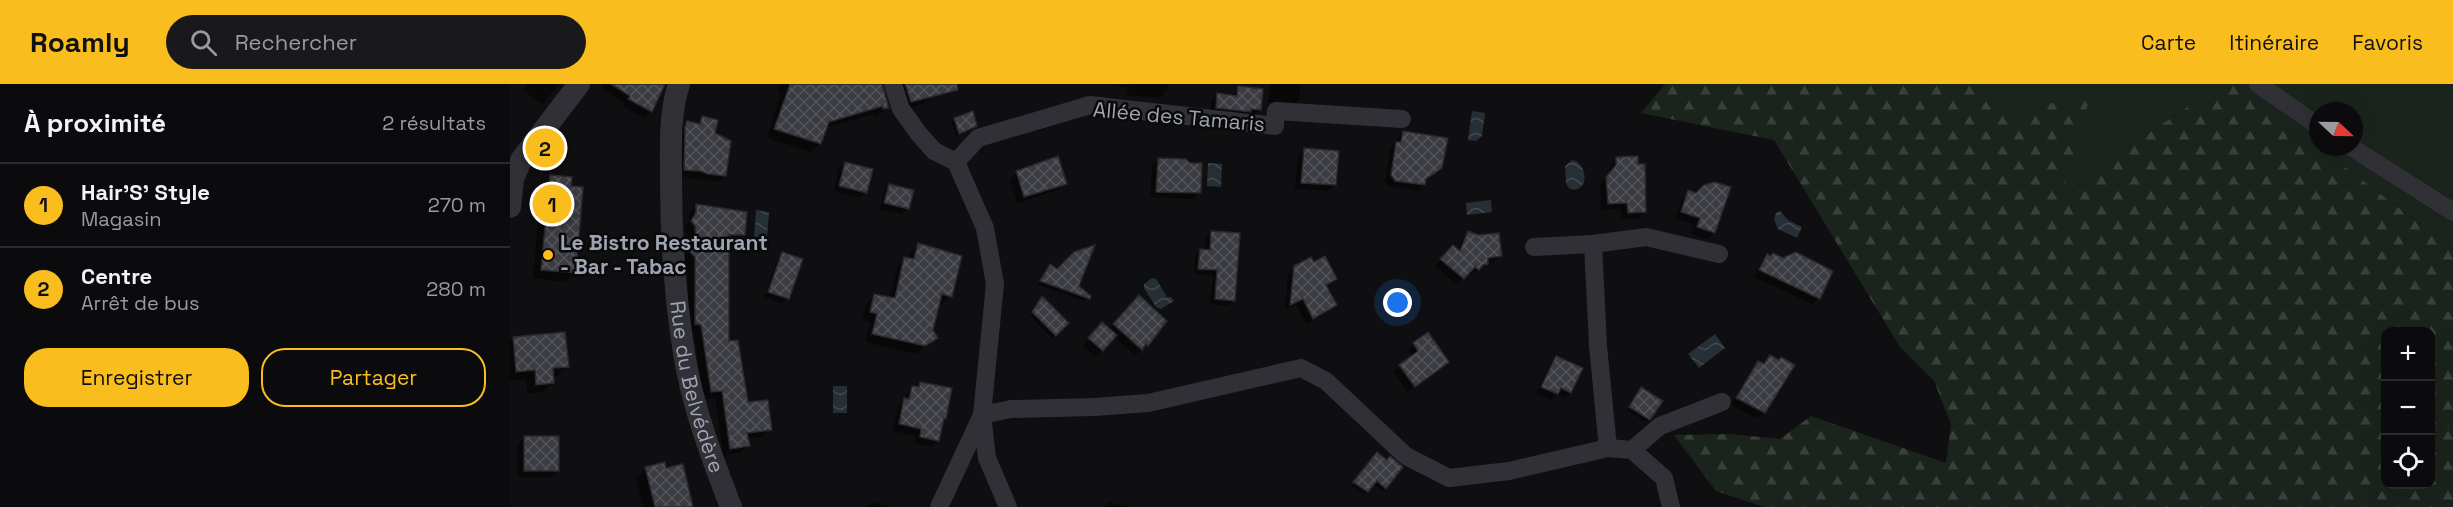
<!DOCTYPE html>
<html lang="fr">
<meta charset="utf-8">
<style>
:root{--surface:#0b0b0d;--page:#19191b;--text:#f1f3f6;--muted:#9a9b9d;--line:#2b2b2e;--accent:#fabd1e}
body{margin:0;font-family:"Space Grotesk",sans-serif;background:var(--page);color:var(--text)}
.controls{position:absolute;right:18px;bottom:18px;display:grid;overflow:hidden;border-radius:12px;box-shadow:0 6px 24px #0002}
.controls button{width:54px;height:54px;display:grid;place-items:center;padding:0;border:0;border-bottom:2px solid var(--line);background:var(--surface);color:var(--text);font:30px sans-serif}
.compass{position:absolute;left:1799px;top:18px;width:54px;height:54px;border-radius:50%;background:var(--surface);box-shadow:0 6px 24px #0002;rotate:112deg}
.you{position:absolute;left:888px;top:219px;width:21px;height:21px;margin:-15px;border:4px solid #fff;border-radius:50%;background:#1a73e8;box-shadow:0 0 0 9px #1a73e833}
.badge{display:grid;place-items:center;width:39px;height:39px;border-radius:50%;background:var(--accent);color:#111;font-size:20px;font-weight:700}
.pin{position:absolute;translate:-50% -50%;border:3px solid #fff;box-shadow:0 2px 6px #0006}
.list{margin:0;padding:0;list-style:none}
h2{display:flex;justify-content:space-between;align-items:center;height:78px;margin:0;padding:0 24px;font-size:26px}
h2 small{font-size:20px;font-weight:400;color:var(--muted)}
.list li{display:grid;grid-template-columns:39px 1fr auto;gap:18px;align-items:center;box-sizing:border-box;height:84px;padding:0 24px;border-top:2px solid var(--line)}
.list b{display:block;font-size:22px;white-space:nowrap}
.list p{margin:0;font-size:20px;white-space:nowrap;color:var(--muted)}
.list em{font-size:20px;font-style:normal;color:var(--muted)}
.actions{display:flex;gap:12px;padding:18px 24px}
.actions a{flex:1;padding:14px 0;border:2px solid var(--accent);border-radius:24px;text-align:center;font-size:21px;color:var(--accent)}
.actions .main{background:var(--accent);color:#111}
.icon{flex:none;width:33px;height:33px;fill:none;stroke:currentColor;stroke-width:2;stroke-linecap:round;stroke-linejoin:round}
.map{position:relative;flex:none;width:1943px;height:423px;overflow:hidden}
header{display:flex;align-items:center;gap:36px;box-sizing:border-box;height:84px;padding:0 30px;background:var(--accent);color:#111}
header strong{font-size:28px}
nav{display:flex;gap:33px;margin-inline-start:auto;font-size:21px}
.search{width:420px;height:54px;background:var(--page);display:flex;align-items:center;gap:15px;box-sizing:border-box;padding:0 21px;border-radius:33px;color:var(--muted);font-size:22px}
main{display:flex}
aside{flex:1;background:var(--surface)}
.map>svg:first-child{display:block}
.green{fill:#1b231d}
.forest{fill:url(#forest-firs);fill-rule:evenodd}
.water{fill:url(#water-waves)}
.shadow{fill:#0007}
.building{fill:url(#building-cross-hatch);stroke:#29292d;stroke-width:1.5}
.lines{fill:none;stroke-linecap:round;stroke-linejoin:round}
.minor{stroke:#303036;stroke-width:18}
.tertiary{stroke:#303036;stroke-width:22}
.poi-dot{fill:#fabd1e;stroke:#0a0a0b;stroke-width:2}
.labels{text-anchor:middle;stroke-width:5;stroke-linejoin:round;paint-order:stroke}
.street-label{font-size:21px;fill:#9fa4b2;stroke:#0a0a0b}
.poi-label{font-size:21px;font-weight:bold;fill:#9fa4b2;stroke:#0a0a0b;text-anchor:start}
</style>
<header>
<strong>Roamly</strong>
<div class="search"><svg class="icon" aria-label="search" viewBox="0 0 24 24"><circle cx="10" cy="10" r="6"/><path d="M15 15l6 6"/></svg>Rechercher</div>
<nav><a>Carte</a><a>Itinéraire</a><a>Favoris</a></nav>
</header>
<main>
<aside>
<h2>À proximité<small>2 résultats</small></h2>
<ul class="list">
<li><span class="badge">1</span><div><b>Hair'S' Style</b><p>Magasin</p></div><em>270 m</em></li>
<li><span class="badge">2</span><div><b>Centre</b><p>Arrêt de bus</p></div><em>280 m</em></li>
</ul>
<div class="actions"><a class="main">Enregistrer</a><a>Partager</a></div>
</aside>
<div class="map">
<svg width="1943" height="423" viewBox="0 0 1943 423">
<defs>
<pattern id="forest-firs" width="22" height="20" patternUnits="userSpaceOnUse" patternTransform="scale(1.5)"><rect width="22" height="20" fill="#1b231d"/><path d="M5 1l3.5 6h-7zM16 11l3.5 6h-7z" fill="#39403b"/></pattern>
<pattern id="water-waves" width="16" height="10" patternUnits="userSpaceOnUse" patternTransform="scale(1.5)"><rect width="16" height="10" fill="#272f36"/><path d="M0 5q4-4 8 0t8 0" fill="none" stroke="#434a51"/></pattern>
<pattern id="building-cross-hatch" width="8" height="8" patternUnits="userSpaceOnUse" patternTransform="scale(1.5)"><rect width="8" height="8" fill="#3b3c41"/><path d="M0 0l8 8M0 8l8-8" fill="none" stroke="#54555a"/></pattern>
</defs>
<rect width="100%" height="100%" fill="#0f0f11"/>
<g class="green">
<path d="M 1464,0 L 1712,0 L 1552,107 L 1485,32 Z"/>
<path d="M 1726,0 L 1943,0 L 1943,165 L 1809,63 L 1844,63 L 1844,27 L 1808,27 L 1808,63 Z"/>
</g>
<path class="forest" d="M 1155,0 L 1464,0 L 1486,32 L 1581,10 L 1553,106 L 1712,0 L 1726,0 L 1943,165 L 1943,423 L 1254,423 L 1206,407 L 1164,351 L 1219,350 L 1270,355 L 1301,332 L 1436,379 L 1441,340 L 1424,297 L 1390,263 L 1264,56 L 1131,29 ZM 1876,248 L 1920,248 L 1920,400 L 1876,400 Z"/>
<g class="water">
<path d="M 962,27 L 975,29 L 972,52 L 966,57 L 958,56 Z"/>
<path d="M 1062,76 C 1078,78 1080,110 1060,105 L 1056,100 L 1055,82 Z"/>
<path d="M 698,79 L 712,80 L 711,103 L 697,102 Z"/>
<path d="M 981,116 L 982,128 L 957,131 L 956,119 Z"/>
<path d="M 246,126 L 259,128 L 257,153 L 244,153 Z"/>
<path d="M 1270,127 L 1278,136 L 1292,143 L 1287,154 L 1268,145 L 1264,135 L 1266,129 Z"/>
<path d="M 642,194 L 646,195 L 657,213 L 661,213 L 664,217 L 651,225 L 646,223 L 634,204 L 634,200 Z"/>
<path d="M 1205,250 L 1215,264 L 1189,284 L 1178,270 Z"/>
<rect x="323" y="302" width="14" height="27"/>
</g>
<g class="shadow">
<path d="M 17,0 L 50,0 L 32,20 L 13,6 Z"/>
<path d="M 94,0 L 153,0 L 141,27 L 134,34 L 112,22 L 114,19 L 91,4 Z"/>
<path d="M 270,0 L 371,0 L 377,24 L 368,32 L 365,33 L 364,30 L 315,44 L 310,60 L 301,68 L 257,54 L 271,10 L 267,9 Z"/>
<path d="M 381,0 L 425,0 L 422,12 L 413,20 L 392,26 Z"/>
<path d="M 658,0 L 657,7 L 650,14 L 616,11 L 617,3 L 598,1 Z"/>
<path d="M 761,0 L 791,0 L 789,16 L 782,22 L 758,19 Z"/>
<path d="M 729,3 L 750,25 L 743,32 L 700,30 L 701,18 L 708,11 L 722,13 Z"/>
<path d="M 193,34 L 203,50 L 215,91 L 208,98 L 169,92 L 171,45 L 178,39 L 185,41 Z"/>
<path d="M 445,35 L 466,42 L 446,52 L 442,39 Z"/>
<path d="M 893,48 L 931,83 L 915,96 L 914,101 L 908,107 L 879,102 L 875,98 L 880,66 Z"/>
<path d="M 795,66 L 824,101 L 818,107 L 785,105 L 788,72 Z"/>
<path d="M 648,75 L 690,108 L 683,115 L 640,113 L 642,82 Z"/>
<path d="M 1107,75 L 1134,128 L 1127,135 L 1111,135 L 1111,125 L 1091,126 L 1090,101 L 1100,89 L 1100,81 Z"/>
<path d="M 335,79 L 356,108 L 350,114 L 324,107 L 329,85 Z"/>
<path d="M 507,89 L 555,99 L 548,106 L 507,119 L 500,96 Z"/>
<path d="M 40,93 L 64,189 L 55,198 L 23,194 L 31,102 Z"/>
<path d="M 379,102 L 398,124 L 392,130 L 370,125 L 374,107 Z"/>
<path d="M 1179,108 L 1204,148 L 1197,155 L 1181,149 L 1184,141 L 1165,134 L 1172,115 Z"/>
<path d="M 187,121 L 234,150 L 226,158 L 217,158 L 217,259 L 237,320 L 260,345 L 252,353 L 237,355 L 238,362 L 230,369 L 213,372 L 205,314 L 193,315 L 184,248 L 178,247 L 178,181 L 173,176 L 178,167 L 178,150 L 174,145 L 179,137 L 179,129 Z"/>
<path d="M 701,148 L 724,216 L 718,222 L 700,220 L 703,191 L 684,190 L 685,172 L 690,166 L 695,167 L 696,154 Z"/>
<path d="M 958,149 L 990,172 L 984,178 L 977,179 L 961,191 L 958,189 L 947,200 L 925,182 L 943,163 L 948,166 L 952,155 Z"/>
<path d="M 408,161 L 440,212 L 432,220 L 428,219 L 422,246 L 426,253 L 406,270 L 355,258 L 360,238 L 352,236 L 356,220 L 364,211 L 379,215 L 387,183 L 395,175 L 398,176 L 400,169 Z"/>
<path d="M 273,169 L 278,214 L 273,219 L 254,213 L 268,174 Z"/>
<path d="M 1257,172 L 1273,176 L 1308,214 L 1302,220 L 1244,193 L 1251,179 Z"/>
<path d="M 785,183 L 825,195 L 816,203 L 825,221 L 818,227 L 796,240 L 786,220 L 775,226 L 778,190 Z"/>
<path d="M 537,185 L 567,203 L 579,213 L 575,217 L 528,201 Z"/>
<path d="M 529,217 L 557,239 L 542,254 L 520,232 Z"/>
<path d="M 623,220 L 637,261 L 631,267 L 625,271 L 604,253 L 585,273 L 572,262 L 586,247 L 599,246 Z"/>
<path d="M 4,255 L 57,282 L 48,292 L 42,292 L 43,299 L 33,308 L 17,310 L 16,295 L 0,296 L 0,258 Z"/>
<path d="M 904,260 L 937,278 L 898,308 L 883,288 L 902,273 L 898,266 Z"/>
<path d="M 1260,273 L 1254,328 L 1248,335 L 1221,321 L 1242,285 L 1248,279 L 1253,281 Z"/>
<path d="M 1046,274 L 1060,308 L 1054,314 L 1046,310 L 1041,316 L 1026,309 L 1040,280 Z"/>
<path d="M 411,299 L 435,334 L 431,338 L 428,356 L 421,363 L 404,359 L 406,352 L 383,347 L 388,322 L 395,315 L 396,310 Z"/>
<path d="M 1128,308 L 1139,335 L 1136,338 L 1117,326 Z"/>
<path d="M 15,354 L 48,386 L 41,393 L 8,393 L 8,360 Z"/>
<path d="M 864,373 L 891,383 L 872,407 L 863,400 L 854,411 L 842,402 Z"/>
<path d="M 136,385 L 155,386 L 182,423 L 133,423 L 126,394 Z"/>
<path d="M 362,418 L 379,422 L 379,423 L 357,423 Z"/>
<path d="M 599,418 L 620,423 L 594,423 Z"/>
</g>
<g class="building">
<path d="M 101,0 L 155,0 L 142,28 L 118,15 L 120,12 Z"/>
<path d="M 280,0 L 372,0 L 379,24 L 373,25 L 373,22 L 319,38 L 311,60 L 264,45 Z"/>
<path d="M 395,0 L 447,0 L 448,6 L 401,18 Z"/>
<path d="M 728,2 L 753,5 L 751,26 L 741,25 L 741,28 L 706,24 L 707,9 L 727,12 Z"/>
<path d="M 463,27 L 467,42 L 449,50 L 444,34 Z"/>
<path d="M 192,32 L 208,36 L 205,49 L 221,57 L 216,92 L 198,90 L 190,87 L 174,86 L 175,43 L 177,37 L 190,40 Z"/>
<path d="M 893,47 L 938,54 L 932,84 L 916,95 L 915,101 L 885,97 L 881,91 L 886,58 L 891,58 Z"/>
<path d="M 794,64 L 829,67 L 826,101 L 791,99 Z"/>
<path d="M 548,72 L 557,100 L 514,113 L 506,87 Z"/>
<path d="M 1128,72 L 1128,80 L 1135,80 L 1136,128 L 1118,129 L 1117,119 L 1098,120 L 1096,93 L 1106,81 L 1106,73 Z"/>
<path d="M 648,74 L 676,75 L 680,79 L 692,79 L 691,109 L 646,108 Z"/>
<path d="M 335,78 L 363,85 L 357,109 L 329,102 Z"/>
<path d="M 40,91 L 62,93 L 61,102 L 73,103 L 66,189 L 31,186 Z"/>
<path d="M 1205,98 L 1221,103 L 1205,149 L 1187,143 L 1190,134 L 1171,128 L 1178,106 L 1186,109 L 1194,101 Z"/>
<path d="M 379,100 L 404,106 L 399,125 L 374,119 Z"/>
<path d="M 186,120 L 237,128 L 235,151 L 219,151 L 219,257 L 228,256 L 238,318 L 258,316 L 262,346 L 237,349 L 240,362 L 220,365 L 212,307 L 201,308 L 191,241 L 185,240 L 185,173 L 180,168 L 186,158 L 185,142 L 181,137 L 186,128 Z"/>
<path d="M 701,147 L 730,149 L 725,217 L 705,215 L 707,186 L 688,185 L 690,165 L 700,166 Z"/>
<path d="M 958,147 L 968,151 L 989,149 L 992,172 L 978,174 L 978,180 L 973,181 L 969,186 L 965,183 L 954,195 L 930,175 L 943,161 L 950,167 Z"/>
<path d="M 408,159 L 452,172 L 442,213 L 432,210 L 423,246 L 428,254 L 415,262 L 362,250 L 367,230 L 360,228 L 364,210 L 385,214 L 394,173 L 404,175 Z"/>
<path d="M 585,161 L 569,202 L 581,212 L 580,215 L 530,197 L 540,180 L 547,185 L 564,168 Z"/>
<path d="M 272,168 L 293,175 L 279,215 L 258,208 Z"/>
<path d="M 1286,168 L 1323,187 L 1310,215 L 1249,186 L 1257,170 L 1261,172 L 1263,169 L 1273,174 Z"/>
<path d="M 815,172 L 827,195 L 816,201 L 827,221 L 803,235 L 793,215 L 780,221 L 784,182 L 801,173 L 804,178 Z"/>
<path d="M 629,211 L 657,237 L 638,262 L 636,260 L 632,266 L 603,240 Z"/>
<path d="M 532,212 L 559,239 L 546,252 L 522,228 Z"/>
<path d="M 592,238 L 607,251 L 593,267 L 578,254 Z"/>
<path d="M 55,248 L 59,283 L 43,284 L 44,299 L 26,301 L 25,286 L 6,288 L 3,253 Z"/>
<path d="M 918,248 L 939,278 L 905,303 L 889,281 L 908,267 L 903,259 Z"/>
<path d="M 1260,271 L 1269,276 L 1271,273 L 1285,281 L 1255,329 L 1226,314 L 1248,277 L 1254,280 Z"/>
<path d="M 1046,272 L 1073,284 L 1061,309 L 1051,304 L 1048,310 L 1031,303 Z"/>
<path d="M 410,298 L 442,304 L 436,335 L 434,334 L 429,357 L 410,353 L 411,345 L 389,340 L 394,314 L 399,315 L 402,302 L 409,303 Z"/>
<path d="M 1131,303 L 1153,317 L 1140,336 L 1119,323 Z"/>
<rect x="14" y="352" width="35" height="35"/>
<path d="M 867,368 L 877,376 L 880,372 L 893,383 L 876,405 L 867,397 L 858,408 L 843,398 Z"/>
<path d="M 155,378 L 156,384 L 173,380 L 183,423 L 145,423 L 135,383 Z"/>
</g>
<g class="lines">
<g class="minor">
<path d="M 383,0 L 391,25 L 409,50 L 424,67 L 446,78 L 475,144 L 485,200 L 472,331 L 477,374 L 498,423"/>
<path d="M 1748,0 L 1808,42"/>
<path d="M 1841,63 L 1943,128"/>
<path d="M 446,78 L 468,54 L 580,21 L 765,42 L 766,27 L 892,35"/>
<path d="M 1024,163 L 1083,160"/>
<path d="M 472,331 L 501,325 L 584,323 L 638,319 L 791,284 L 816,297 L 896,372 L 939,394 L 999,387 L 1098,364 L 1122,366 L 1154,394 L 1161,423"/>
<path d="M 1098,364 L 1088,262 L 1083,160 L 1136,153 L 1209,170"/>
<path d="M 1122,366 L 1150,342 L 1212,318"/>
<path d="M 429,423 L 472,331"/>
</g>
<g class="tertiary">
<path id="s1" d="M 169,0 C 159,31 161,63 161,96 C 161,154 165,212 174,269 C 182,321 202,374 221,423"/>
<path d="M 0,123 L 3,95 L 11,76 L 69,0"/>
</g>
</g>
<circle class="poi-dot" cx="38" cy="171" r="6"/>
<g class="labels">
<g class="street-label">
<text transform="translate(669 33) rotate(5)" y="7">Allée des Tamaris</text>
<text dy="7" stroke="none"><textPath href="#s1" startOffset="306">Rue du Belvédère</textPath></text>
</g>
<g class="poi-label">
<text x="50" y="166">Le Bistro Restaurant<tspan x="50" dy="24">- Bar - Tabac</tspan></text>
</g>
</g>
</svg>
<div class="controls">
<button>+</button>
<button>−</button>
<button><svg class="icon" aria-label="locate" viewBox="0 0 24 24"><circle cx="12" cy="12" r="6"/><path d="M12 2v4M12 18v4M2 12h4M18 12h4"/></svg></button>
</div>
<svg class="compass" viewBox="-18 -18 36 36"><path d="M0-13l5 13h-10z" fill="#e53935"/><path d="M0 13l5-13h-10z" fill="#9a9b9d"/></svg>
<div class="you"></div>
<div class="pin badge" style="left:42px;top:120px">1</div>
<div class="pin badge" style="left:35px;top:64px">2</div>
</div>
</main>
